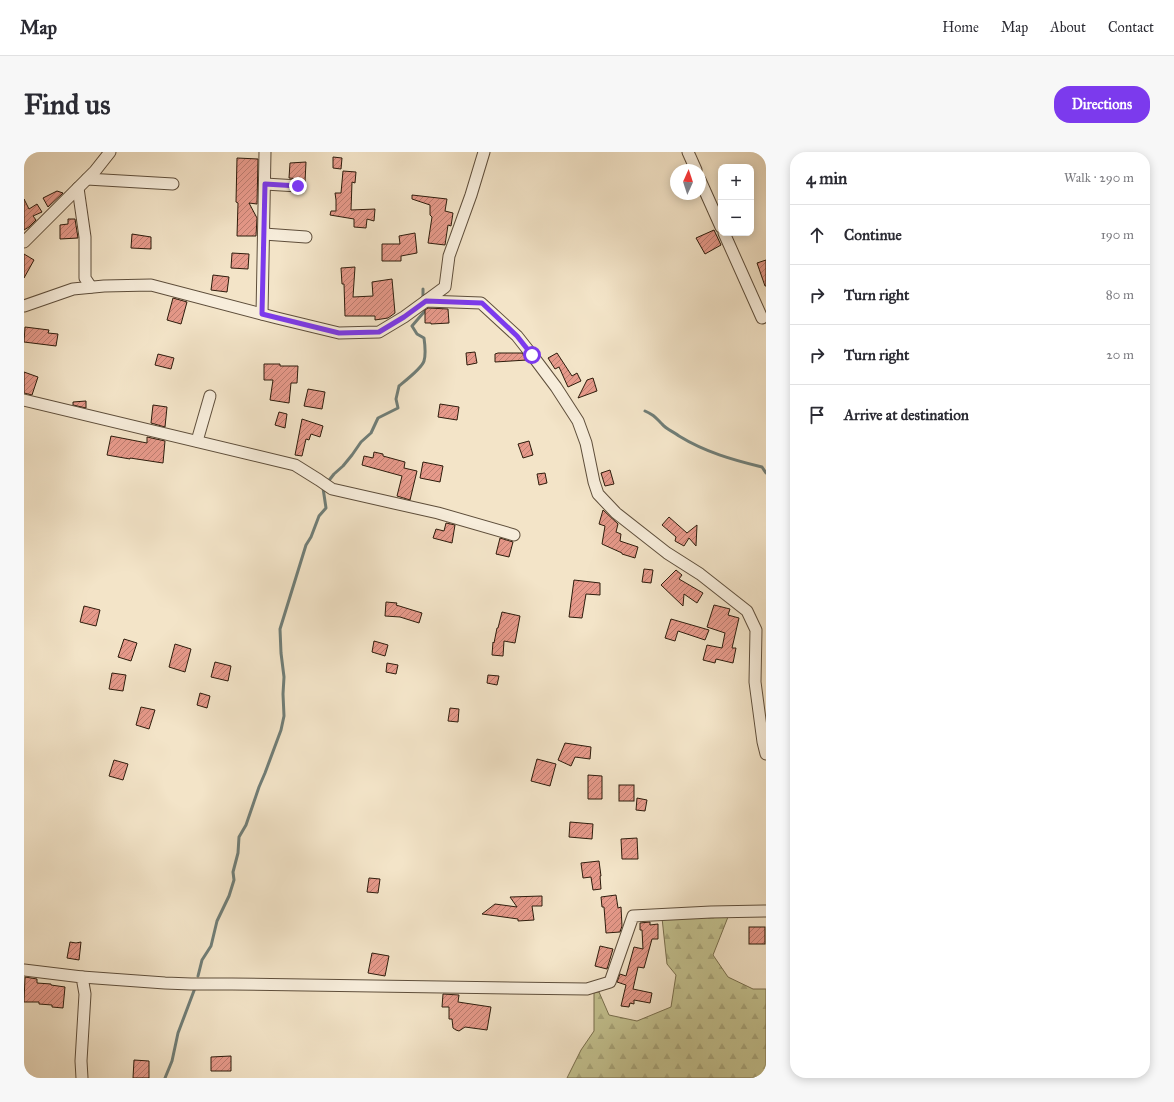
<!DOCTYPE html>
<meta charset="utf-8">
<style>
:root{--surface:#fff;--page:#f7f7f7;--text:#2b2b33;--muted:#7c7c81;--line:#e1e1e2;--accent:#7c3aed}
body{margin:0;font-family:"IM FELL Great Primer",serif;background:var(--page);color:var(--text)}
.controls{position:absolute;right:12px;top:12px;display:grid;overflow:hidden;border-radius:8px;box-shadow:0 2px 10px #0003}
.controls button{width:36px;height:36px;display:grid;place-items:center;padding:0;border:0;border-bottom:1px solid var(--line);background:var(--surface);color:var(--text);font:20px sans-serif}
.compass{position:absolute;left:646px;top:12px;width:36px;height:36px;border-radius:50%;background:var(--surface);box-shadow:0 2px 10px #0003;rotate:3deg}
.stop{position:absolute;width:12px;height:12px;margin:-9px;border:3px solid #7c3aed;border-radius:50%;background:#fff}
.stop.end{background:#7c3aed;border-color:#fff;box-shadow:0 1px 4px #0008}
.list{margin:0;padding:0;list-style:none}
h2{display:flex;justify-content:space-between;align-items:center;height:52px;margin:0;padding:0 16px;font-size:17px}
h2 small{font-size:13px;font-weight:400;color:var(--muted)}
.list li{display:grid;grid-template-columns:26px 1fr auto;gap:12px;align-items:center;box-sizing:border-box;height:60px;padding:0 16px;border-top:1px solid var(--line)}
.list b{display:block;font-size:15px;white-space:nowrap}
.list em{font-size:13px;font-style:normal;color:var(--muted)}
.icon{flex:none;width:22px;height:22px;fill:none;stroke:currentColor;stroke-width:2;stroke-linecap:round;stroke-linejoin:round}
.map{position:relative;flex:none;width:742px;height:926px;overflow:hidden;border-radius:16px}
header{display:flex;align-items:center;gap:24px;box-sizing:border-box;height:56px;padding:0 20px;background:var(--surface);border-bottom:1px solid var(--line)}
header strong{font-size:19px}
nav{display:flex;gap:22px;margin-inline-start:auto;font-size:14px}
.intro{display:flex;align-items:center;justify-content:space-between;box-sizing:border-box;height:96px;padding:0 24px}
h1{margin:0;font-size:28px}
.button{padding:10px 18px;border-radius:16px;background:var(--accent);color:#fff;font-size:14px;font-weight:700}
main{display:flex;gap:24px;padding:0 24px}
aside{flex:1;background:var(--surface);border-radius:16px;box-shadow:0 2px 10px #0003}
.map>svg:first-child{display:block}
.forest{fill:url(#forest-firs);stroke:#786f4e}
.lines{fill:none;stroke-linecap:round;stroke-linejoin:round}
.stream{stroke:#707d76;stroke-width:3}
.building{fill:url(#building-hatch);stroke:#2d1c0c}
.minor-casing{stroke:#5e4e3b;stroke-width:13}
.minor{stroke:#f7eddb;stroke-width:11}
.route{stroke:#7c3aed;stroke-width:5}
</style>
<header>
<strong>Map</strong>
<nav><a>Home</a><a>Map</a><a>About</a><a>Contact</a></nav>
</header>
<div class="intro"><h1>Find us</h1><a class="button">Directions</a></div>
<main>
<div class="map">
<svg width="742" height="926" viewBox="0 0 742 926">
<defs>
<pattern id="forest-firs" width="22" height="20" patternUnits="userSpaceOnUse"><rect width="22" height="20" fill="#c3c290"/><path d="M5 1l3.5 6h-7zM16 11l3.5 6h-7z" fill="#a8a67b"/></pattern>
<pattern id="building-hatch" width="6" height="6" patternUnits="userSpaceOnUse"><rect width="6" height="6" fill="#e6998a"/><path d="M-1 1l2-2M0 6l6-6M5 7l2-2" fill="none" stroke="#bb7c6f"/></pattern>
</defs>
<rect width="100%" height="100%" fill="#f3e4c8"/>
<filter id="stains"><feTurbulence type="fractalNoise" baseFrequency=".005" numOctaves="4"/><feColorMatrix values="0 0 0 0 .2 0 0 0 0 .09 0 0 0 0 .02 0 0 0 .5 -.17"/></filter>
<radialGradient id="worn" r=".72"><stop offset=".6" stop-color="#630" stop-opacity="0"/><stop offset="1" stop-color="#630" stop-opacity=".3"/></radialGradient>
<path class="forest" d="M 704,765 L 689,803 L 704,825 L 729,837 L 742,837 L 742,926 L 543,926 L 557,898 L 570,879 L 570,840 L 575,840 L 585,863 L 613,869 L 647,855 L 652,823 L 643,812 L 638,766 Z"/>
<g class="lines">
<g class="stream">
<path d="M 399,137 L 399,147"/>
<path d="M 621,259 C 630,263 631,265 638,272 C 642,277 650,280 655,284 C 681,300 709,308 738,315 L 742,321"/>
<path d="M 174,824 L 178,808 L 187,794 L 193,769 L 205,744 L 210,728 L 209,720 L 214,701 L 215,685 L 222,673 L 235,635 L 241,621 L 257,578 L 260,564 L 259,542 L 260,525 L 257,501 L 256,477 L 282,393 L 287,385 L 295,364 L 302,356 L 299,336 L 310,322 L 319,314 L 328,303 L 337,290 L 347,281 L 354,266 L 374,256 L 372,247 L 375,234 C 381,229 398,216 400,209 C 402,202 401,193 400,186 L 393,182 L 388,174 L 400,160 L 400,155"/>
<path d="M 141,926 L 148,909 L 154,881 L 171,836"/>
</g>
</g>
<g class="building">
<path d="M 309,5 L 318,6 L 317,17 L 309,16 Z"/>
<path d="M 213,6 L 234,7 L 233,52 L 225,51 L 233,66 L 232,84 L 213,84 L 214,51 L 212,50 Z"/>
<path d="M 282,10 L 281,30 L 275,27 L 265,26 L 266,11 Z"/>
<path d="M 319,19 L 332,20 L 331,31 L 328,30 L 327,58 L 351,57 L 350,69 L 343,67 L 342,76 L 330,75 L 330,67 L 306,63 L 307,59 L 312,59 L 312,48 L 311,41 L 317,41 Z"/>
<path d="M 33,39 L 39,41 L 24,55 L 19,46 Z"/>
<path d="M 388,43 L 423,47 L 421,59 L 429,61 L 427,74 L 424,73 L 421,93 L 404,91 L 408,65 L 406,63 L 406,53 L 388,47 Z"/>
<path d="M 0,47 L 5,57 L 13,52 L 18,60 L 9,64 L 12,68 L 5,75 L 0,78 Z"/>
<path d="M 44,67 L 51,67 L 54,86 L 36,87 L 36,73 L 44,72 Z"/>
<path d="M 690,78 L 697,93 L 681,102 L 672,86 Z"/>
<path d="M 391,81 L 393,101 L 377,104 L 377,109 L 358,109 L 358,92 L 376,92 L 375,84 Z"/>
<path d="M 108,82 L 127,85 L 127,97 L 107,96 Z"/>
<path d="M 208,101 L 225,102 L 224,117 L 207,116 Z"/>
<path d="M 0,102 L 10,108 L 0,126 Z"/>
<path d="M 742,108 L 742,134 L 741,134 L 733,111 Z"/>
<path d="M 331,115 L 329,145 L 349,144 L 348,130 L 368,127 L 371,161 L 364,166 L 351,168 L 351,164 L 321,164 L 320,132 L 318,132 L 317,116 Z"/>
<path d="M 189,123 L 205,125 L 203,140 L 187,138 Z"/>
<path d="M 149,146 L 163,150 L 157,172 L 143,168 Z"/>
<path d="M 404,156 L 424,157 L 425,171 L 407,172 L 407,171 L 401,171 L 401,158 Z"/>
<path d="M 1,175 L 25,178 L 24,181 L 34,182 L 32,194 L 0,190 Z"/>
<path d="M 451,200 L 453,211 L 443,213 L 442,201 Z"/>
<path d="M 474,201 L 498,201 L 503,208 L 471,210 L 471,202 Z"/>
<path d="M 533,201 L 548,224 L 553,221 L 557,229 L 544,235 L 535,215 L 531,217 L 524,206 Z"/>
<path d="M 134,202 L 150,206 L 147,217 L 131,213 Z"/>
<path d="M 240,212 L 256,212 L 256,214 L 274,214 L 273,231 L 267,231 L 265,251 L 246,248 L 249,228 L 240,228 Z"/>
<path d="M 0,220 L 14,225 L 8,243 L 0,241 Z"/>
<path d="M 569,226 L 573,239 L 554,246 L 563,228 Z"/>
<path d="M 284,237 L 301,240 L 298,257 L 280,254 Z"/>
<path d="M 62,249 L 62,256 L 49,253 L 49,250 Z"/>
<path d="M 416,252 L 435,255 L 433,268 L 414,265 Z"/>
<path d="M 129,253 L 143,255 L 141,275 L 127,271 Z"/>
<path d="M 255,260 L 263,262 L 261,276 L 251,273 Z"/>
<path d="M 278,267 L 299,274 L 296,285 L 287,282 L 285,288 L 282,287 L 278,304 L 271,303 Z"/>
<path d="M 87,284 L 123,291 L 123,285 L 141,289 L 139,311 L 106,306 L 106,307 L 83,303 Z"/>
<path d="M 505,289 L 509,303 L 499,306 L 494,292 Z"/>
<path d="M 350,300 L 359,302 L 359,304 L 381,310 L 380,316 L 393,319 L 386,348 L 373,344 L 378,324 L 338,313 L 340,304 L 349,306 Z"/>
<path d="M 399,310 L 419,314 L 416,330 L 396,326 Z"/>
<path d="M 586,318 L 590,332 L 581,334 L 577,321 Z"/>
<path d="M 521,321 L 523,331 L 515,333 L 513,322 Z"/>
<path d="M 579,358 L 594,372 L 592,380 L 597,382 L 596,389 L 614,395 L 611,406 L 598,402 L 598,401 L 578,392 L 581,374 L 575,372 Z"/>
<path d="M 645,365 L 663,381 L 673,373 L 672,394 L 665,386 L 660,394 L 651,389 L 652,385 L 638,373 Z"/>
<path d="M 422,371 L 431,373 L 428,391 L 409,386 L 412,377 L 420,379 Z"/>
<path d="M 476,386 L 489,390 L 485,405 L 472,402 Z"/>
<path d="M 620,417 L 629,418 L 627,431 L 618,430 Z"/>
<path d="M 652,418 L 658,423 L 655,427 L 679,441 L 673,451 L 660,442 L 659,454 L 637,433 Z"/>
<path d="M 550,428 L 576,431 L 576,443 L 562,442 L 558,466 L 545,465 Z"/>
<path d="M 362,450 L 373,451 L 372,453 L 398,461 L 395,471 L 376,465 L 361,464 Z"/>
<path d="M 690,453 L 706,457 L 704,463 L 715,466 L 708,496 L 712,496 L 709,511 L 692,507 L 691,511 L 679,508 L 683,493 L 698,496 L 701,481 L 683,475 Z"/>
<path d="M 60,454 L 76,458 L 72,474 L 56,470 Z"/>
<path d="M 478,460 L 496,464 L 491,491 L 480,489 L 479,504 L 468,503 L 469,490 L 470,491 L 473,476 L 474,476 Z"/>
<path d="M 647,467 L 685,478 L 681,488 L 654,479 L 651,489 L 641,486 Z"/>
<path d="M 100,487 L 113,491 L 107,509 L 94,505 Z"/>
<path d="M 350,489 L 364,493 L 361,504 L 348,500 Z"/>
<path d="M 151,492 L 167,497 L 161,520 L 145,515 Z"/>
<path d="M 191,510 L 207,514 L 204,529 L 187,525 Z"/>
<path d="M 363,511 L 374,513 L 372,522 L 362,520 Z"/>
<path d="M 88,521 L 102,523 L 99,539 L 85,537 Z"/>
<path d="M 464,523 L 475,524 L 473,533 L 463,531 Z"/>
<path d="M 176,541 L 186,544 L 183,556 L 173,553 Z"/>
<path d="M 117,555 L 131,558 L 125,577 L 112,573 Z"/>
<path d="M 426,556 L 435,557 L 434,570 L 424,569 Z"/>
<path d="M 541,591 L 567,595 L 566,607 L 551,605 L 547,614 L 534,608 Z"/>
<path d="M 513,607 L 532,612 L 526,634 L 507,629 Z"/>
<path d="M 90,608 L 104,612 L 99,628 L 85,624 Z"/>
<path d="M 564,623 L 578,624 L 578,647 L 564,647 Z"/>
<rect x="595" y="633" width="15" height="16"/>
<path d="M 613,646 L 623,648 L 621,659 L 612,658 Z"/>
<path d="M 546,670 L 569,672 L 568,687 L 545,685 Z"/>
<path d="M 613,686 L 614,707 L 598,707 L 597,687 Z"/>
<path d="M 575,709 L 577,724 L 576,724 L 577,737 L 569,738 L 567,725 L 559,726 L 557,711 Z"/>
<path d="M 345,726 L 356,727 L 354,741 L 343,740 Z"/>
<path d="M 592,743 L 594,756 L 597,755 L 598,774 L 596,780 L 582,781 L 580,755 L 578,755 L 577,745 Z"/>
<path d="M 518,744 L 518,754 L 508,754 L 510,768 L 494,769 L 494,767 L 458,762 L 471,752 L 493,755 L 486,745 Z"/>
<path d="M 626,770 L 626,773 L 634,772 L 634,787 L 628,787 L 620,816 L 614,815 L 609,837 L 628,841 L 626,851 L 610,848 L 610,852 L 606,851 L 605,855 L 597,854 L 602,833 L 593,830 L 596,822 L 602,824 L 610,795 L 619,797 L 618,778 L 616,778 L 616,771 Z"/>
<rect x="725" y="775" width="16" height="17"/>
<path d="M 46,790 L 52,791 L 57,790 L 55,808 L 43,806 Z"/>
<path d="M 576,794 L 589,797 L 583,817 L 571,814 Z"/>
<path d="M 348,801 L 365,804 L 361,824 L 344,821 Z"/>
<path d="M 1,825 L 13,827 L 13,831 L 27,832 L 27,833 L 41,835 L 39,856 L 28,855 L 28,853 L 15,852 L 15,850 L 0,850 Z"/>
<path d="M 419,842 L 435,843 L 434,850 L 467,855 L 463,878 L 441,875 L 435,879 L 432,878 L 429,876 L 428,867 L 425,867 L 425,855 L 418,855 Z"/>
<path d="M 207,904 L 207,919 L 187,919 L 187,905 Z"/>
<path d="M 110,908 L 125,909 L 125,926 L 109,926 Z"/>
</g>
<g class="lines">
<defs>
<g id="minor">
<path d="M 664,0 L 672,18"/>
<path d="M 63,27 L 149,32"/>
<path d="M 676,28 L 697,75"/>
<path d="M 241,32 L 274,34"/>
<path d="M 54,36 L 61,85 L 61,126 L 67,135"/>
<path d="M 700,81 L 738,166"/>
<path d="M 240,82 L 282,85"/>
<path d="M 0,90 L 71,19 L 86,0"/>
<path d="M 402,149 L 421,135 L 425,104 L 447,43 L 460,0"/>
<path d="M 0,154 L 49,137 L 80,134 L 127,133 L 253,166 L 315,181 L 355,180 L 380,165 L 402,149 L 457,151 L 493,184 L 508,203 L 532,235 L 554,269 L 562,291 L 570,330 L 574,342 L 592,361 L 643,401 L 676,422 L 723,459 L 732,478 L 731,530 L 739,590 L 742,602"/>
<path d="M 238,162 L 241,0"/>
<path d="M 0,248 L 271,313 L 295,328 L 308,337 L 414,361 L 490,383"/>
<path d="M 173,289 L 186,244"/>
<path d="M 0,818 L 58,825 L 61,842 L 57,909 L 58,926"/>
<path d="M 58,825 L 141,831 L 167,832 L 208,832 L 563,837 L 586,830 L 609,764 L 687,760 L 742,759"/>
</g>
</defs>
<use href="#minor" class="minor-casing"/>
<use href="#minor" class="minor"/>
</g>
<g class="lines">
<path class="route" d="M 274,34 L 241,32 L 238,162 L 315,181 L 355,180 L 380,165 L 402,149 L 458,151 L 493,184 L 508,203"/>
</g>
<rect width="100%" height="100%" filter="url(#stains)"/>
<rect width="100%" height="100%" fill="url(#worn)"/>
</svg>
<div class="controls">
<button>+</button>
<button>−</button>
</div>
<svg class="compass" viewBox="-18 -18 36 36"><path d="M0-13l5 13h-10z" fill="#e53935"/><path d="M0 13l5-13h-10z" fill="#7c7c81"/></svg>
<div class="stop" style="left:508px;top:203px"></div>
<div class="stop end" style="left:274px;top:34px"></div>
</div>
<aside>
<h2>4 min<small>Walk · 290 m</small></h2>
<ul class="list">
<li><svg class="icon" aria-label="ahead" viewBox="0 0 24 24"><path d="M12 20V5M6 11l6-6 6 6"/></svg><div><b>Continue</b></div><em>190 m</em></li>
<li><svg class="icon" aria-label="right" viewBox="0 0 24 24"><path d="M7 20v-9h11M14 6l5 5-5 5"/></svg><div><b>Turn right</b></div><em>80 m</em></li>
<li><svg class="icon" aria-label="right" viewBox="0 0 24 24"><path d="M7 20v-9h11M14 6l5 5-5 5"/></svg><div><b>Turn right</b></div><em>20 m</em></li>
<li><svg class="icon" aria-label="arrive" viewBox="0 0 24 24"><path d="M6 21V4h12l-3 4 3 4H6"/></svg><div><b>Arrive at destination</b></div></li>
</ul>
</aside>
</main>
